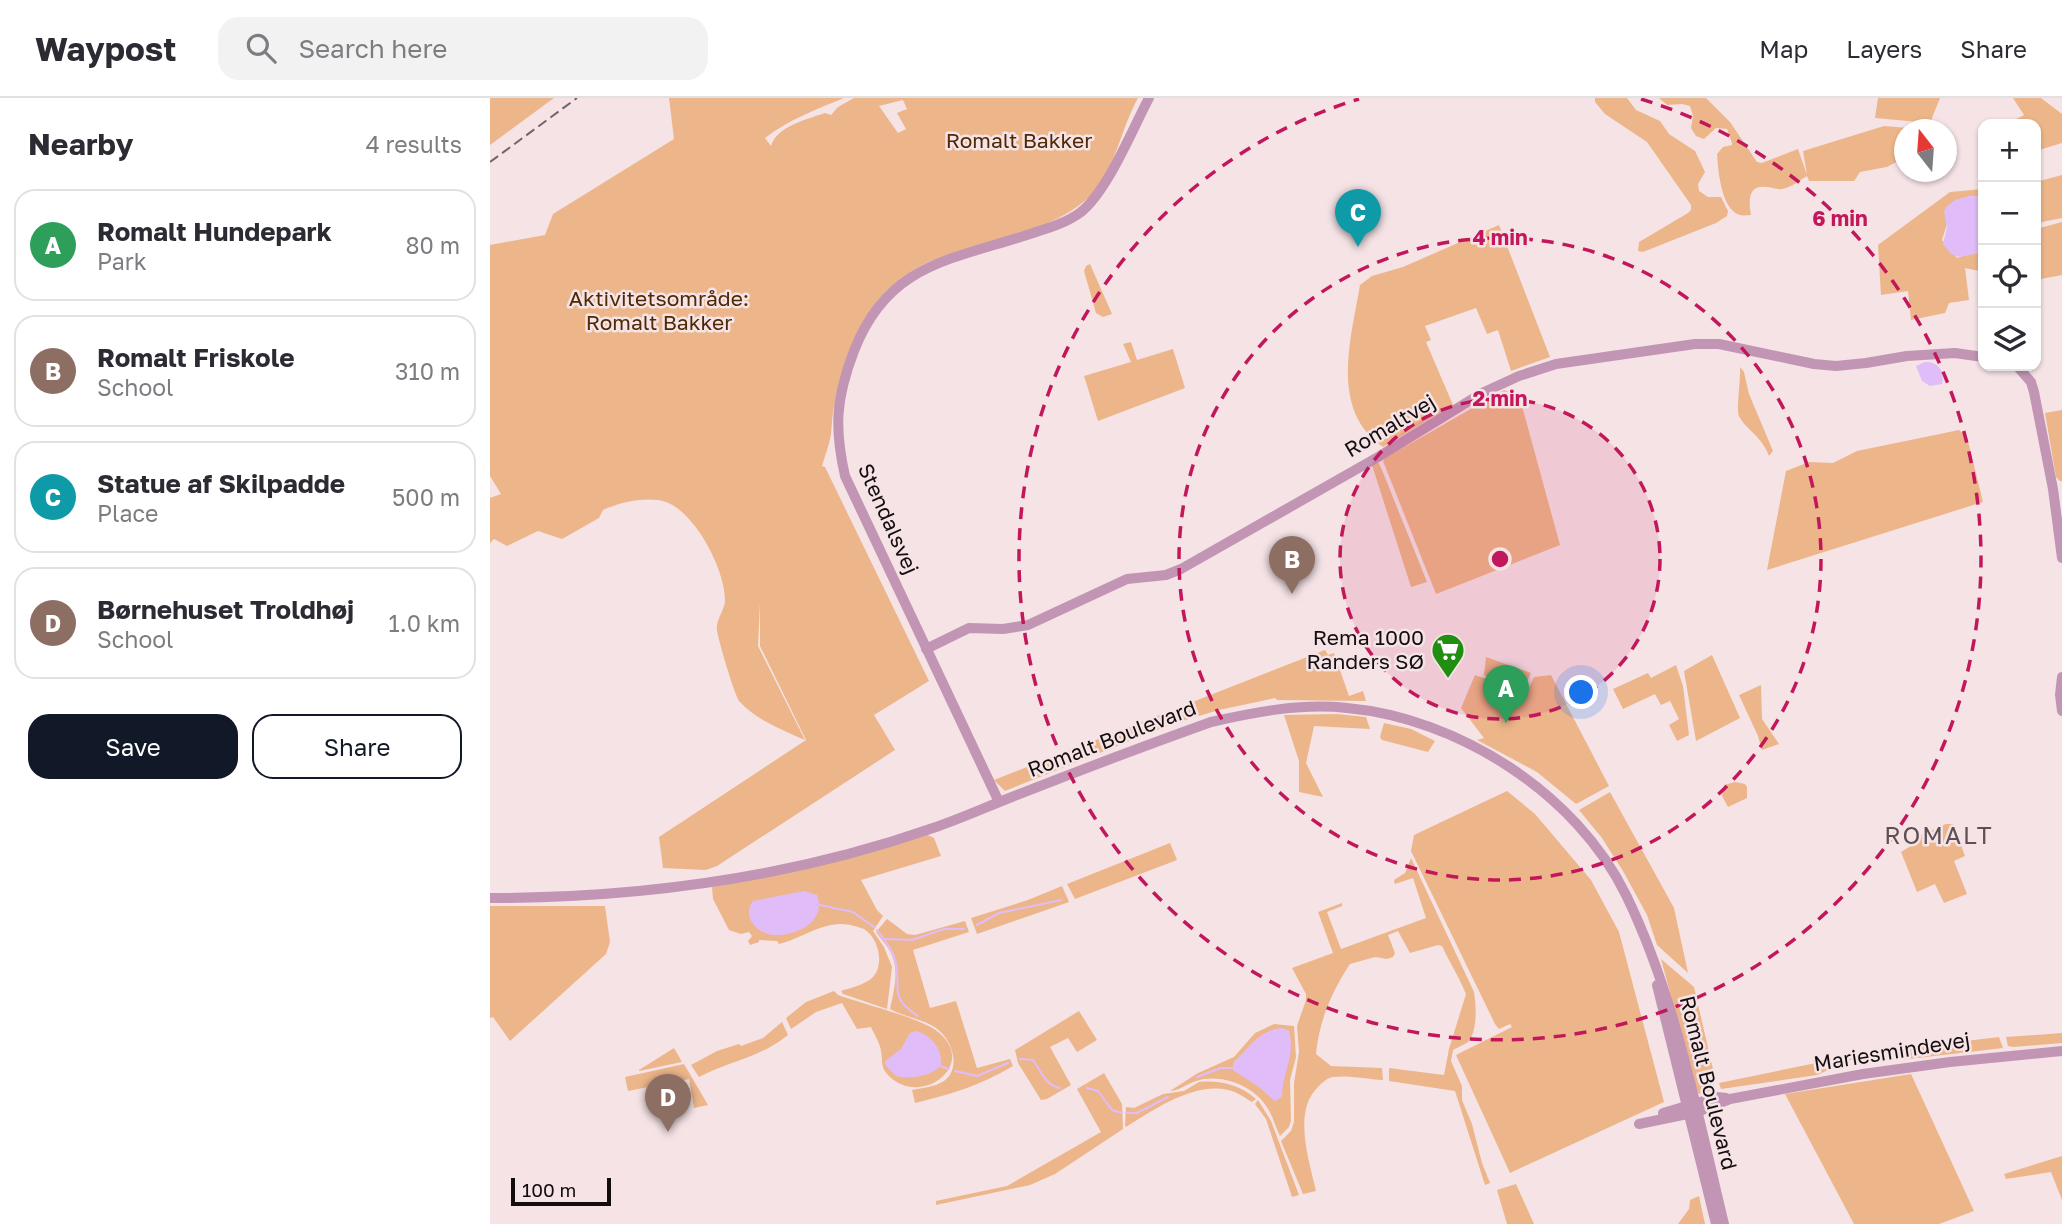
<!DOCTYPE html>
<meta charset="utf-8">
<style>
:root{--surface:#fff;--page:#f2f2f3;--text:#2b2b33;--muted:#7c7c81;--line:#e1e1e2;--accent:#111827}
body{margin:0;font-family:"Golos Text",sans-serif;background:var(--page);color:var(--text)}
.controls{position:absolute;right:21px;top:21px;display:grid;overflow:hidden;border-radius:14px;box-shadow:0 2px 5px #0004}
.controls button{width:63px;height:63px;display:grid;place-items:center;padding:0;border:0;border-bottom:2px solid var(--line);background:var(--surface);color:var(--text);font:35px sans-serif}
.compass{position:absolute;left:1404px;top:21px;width:63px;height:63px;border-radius:50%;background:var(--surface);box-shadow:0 2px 5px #0004;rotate:343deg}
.scale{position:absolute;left:21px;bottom:18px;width:100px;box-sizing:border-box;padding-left:7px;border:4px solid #130d0e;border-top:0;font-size:19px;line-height:24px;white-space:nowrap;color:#130d0e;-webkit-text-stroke:5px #f5e3e6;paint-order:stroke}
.you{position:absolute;left:1092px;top:595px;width:24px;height:24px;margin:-18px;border:5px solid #fff;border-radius:50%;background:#1a73e8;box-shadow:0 0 0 10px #1a73e833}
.badge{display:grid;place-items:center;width:46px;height:46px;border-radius:50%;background:var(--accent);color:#fff;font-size:23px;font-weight:700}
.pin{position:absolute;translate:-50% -58px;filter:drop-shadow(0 2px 4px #0008)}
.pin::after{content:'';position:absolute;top:37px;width:24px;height:21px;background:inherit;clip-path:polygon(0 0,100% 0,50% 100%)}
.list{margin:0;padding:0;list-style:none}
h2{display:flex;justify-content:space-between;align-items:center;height:91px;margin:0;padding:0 28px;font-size:30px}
h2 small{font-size:23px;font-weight:400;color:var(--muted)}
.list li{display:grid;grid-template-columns:46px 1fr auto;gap:21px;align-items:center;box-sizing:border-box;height:112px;margin:0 14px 14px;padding:0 14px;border:2px solid var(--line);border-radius:21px}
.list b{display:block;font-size:26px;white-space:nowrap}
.list p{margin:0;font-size:23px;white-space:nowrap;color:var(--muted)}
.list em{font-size:23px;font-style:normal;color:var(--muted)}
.actions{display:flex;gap:14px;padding:21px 28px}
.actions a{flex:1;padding:16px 0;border:2px solid var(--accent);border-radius:21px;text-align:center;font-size:24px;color:var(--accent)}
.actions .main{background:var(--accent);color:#fff}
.icon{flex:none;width:38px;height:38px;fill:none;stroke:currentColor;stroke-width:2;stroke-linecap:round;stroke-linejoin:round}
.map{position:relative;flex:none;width:1572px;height:1126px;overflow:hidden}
header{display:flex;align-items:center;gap:42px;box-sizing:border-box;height:98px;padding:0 35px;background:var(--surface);border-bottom:2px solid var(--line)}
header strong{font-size:33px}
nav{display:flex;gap:38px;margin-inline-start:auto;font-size:24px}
.search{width:490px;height:63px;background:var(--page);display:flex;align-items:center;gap:18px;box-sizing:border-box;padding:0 24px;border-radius:21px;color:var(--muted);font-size:26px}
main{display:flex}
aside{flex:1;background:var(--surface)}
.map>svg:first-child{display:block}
.green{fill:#edb68a;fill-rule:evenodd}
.water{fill:#e0bdf9}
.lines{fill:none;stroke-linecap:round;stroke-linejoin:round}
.stream{stroke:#e0bdf9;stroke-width:2}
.minor{stroke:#c295b4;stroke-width:10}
.rail{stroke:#706567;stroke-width:2;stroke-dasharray:10 5;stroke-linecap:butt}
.ring{fill:none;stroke:#c2185b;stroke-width:3.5;stroke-dasharray:12 9}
.labels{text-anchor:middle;stroke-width:5;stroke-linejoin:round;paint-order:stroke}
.park-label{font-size:21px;fill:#4e2904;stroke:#f5e3e6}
.street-label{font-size:21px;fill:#130d0e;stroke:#f5e3e6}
.poi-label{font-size:21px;fill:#130d0e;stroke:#f5e3e6;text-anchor:end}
.quarter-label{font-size:24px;letter-spacing:2px;fill:#5e4f52;stroke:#f5e3e6}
.centre{fill:#c2185b;stroke:#f5e3e6;stroke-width:3.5}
.ring-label{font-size:21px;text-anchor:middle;font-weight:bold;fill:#c2185b;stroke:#f5e3e6;stroke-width:5;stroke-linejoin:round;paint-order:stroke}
</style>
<header>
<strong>Waypost</strong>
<div class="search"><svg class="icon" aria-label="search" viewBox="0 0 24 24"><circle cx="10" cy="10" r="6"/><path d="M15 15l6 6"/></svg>Search here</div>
<nav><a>Map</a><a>Layers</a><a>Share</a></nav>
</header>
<main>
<aside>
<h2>Nearby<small>4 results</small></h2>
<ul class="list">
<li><span class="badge" style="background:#2e9e5b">A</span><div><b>Romalt Hundepark</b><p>Park</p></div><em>80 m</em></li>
<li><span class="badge" style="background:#8d6e63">B</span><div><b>Romalt Friskole</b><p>School</p></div><em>310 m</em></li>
<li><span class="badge" style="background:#0f9aa8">C</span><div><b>Statue af Skilpadde</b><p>Place</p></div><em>500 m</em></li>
<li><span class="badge" style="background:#8d6e63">D</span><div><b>Børnehuset Troldhøj</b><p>School</p></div><em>1.0 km</em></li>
</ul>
<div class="actions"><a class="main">Save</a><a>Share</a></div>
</aside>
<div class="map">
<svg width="1572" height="1126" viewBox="0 0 1572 1126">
<rect width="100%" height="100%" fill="#f5e3e6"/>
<g class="green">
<path d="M 0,0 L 64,0 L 0,47 Z"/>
<path d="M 179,0 L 354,0 C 327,11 298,22 275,40 L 281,48 C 287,28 318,21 335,15 L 341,17 L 348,9 L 364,0 L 648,0 C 632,29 627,62 608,89 C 577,131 489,148 441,163 C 378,191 359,242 345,304 C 342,315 342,326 341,337 C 339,347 335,358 332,368 L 335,369 L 439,583 L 384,617 L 405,652 L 227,768 L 216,772 L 173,770 L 169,739 L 316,642 L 270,548 L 270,505 L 268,548 L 315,642 C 293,632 266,622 250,604 C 245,599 228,541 227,532 C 225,523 235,512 235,502 C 235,472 206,415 176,404 C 157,398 131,404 113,412 L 109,420 L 72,441 L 48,433 L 17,448 L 4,441 L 0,445 L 0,400 L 11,396 L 0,378 L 0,147 L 55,137 L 63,116 L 184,41 ZM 413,2 L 417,11 L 407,15 L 416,31 L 408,35 L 389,8 Z"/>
<path d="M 1105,0 L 1137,0 L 1146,12 L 1170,23 L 1179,36 L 1205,53 L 1215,74 L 1208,86 L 1209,93 L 1218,99 L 1231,99 L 1238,113 L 1237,118 L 1226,125 L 1153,154 L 1148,153 L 1149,144 L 1198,115 L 1201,112 L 1201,107 L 1157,44 L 1115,16 L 1105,4 Z"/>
<path d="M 1169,0 L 1216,0 L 1240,24 L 1267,64 L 1272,65 L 1308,51 L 1317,77 L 1313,53 L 1394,28 L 1431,31 L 1414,32 L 1414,60 L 1397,69 L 1370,74 L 1364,83 L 1319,83 L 1317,78 C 1310,82 1301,90 1292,91 C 1287,92 1281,89 1276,89 C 1257,87 1259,104 1261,117 C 1257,117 1253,118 1250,117 C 1231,112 1228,71 1227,56 L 1233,49 L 1242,47 L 1242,45 L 1237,31 L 1226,30 L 1214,41 L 1206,38 L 1201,30 L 1203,18 L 1200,8 L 1192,6 L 1177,7 Z"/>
<path d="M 1388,0 L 1450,0 L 1440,25 L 1385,20 Z"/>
<path d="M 1523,0 L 1551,0 L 1572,16 L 1572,45 L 1546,53 L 1546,26 L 1517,26 L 1534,17 Z"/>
<path d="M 1572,77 L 1572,120 L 1547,125 L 1546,84 Z"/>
<path d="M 1493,91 L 1493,99 L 1479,98 L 1457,126 L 1452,142 L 1467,160 L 1481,155 L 1493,155 L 1493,167 L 1489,173 L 1475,170 L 1479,202 L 1459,205 L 1455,215 L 1421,222 L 1418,193 L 1391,197 L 1388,147 L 1460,94 Z"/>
<path d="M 1572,124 L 1572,177 L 1546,182 L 1546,131 Z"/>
<path d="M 1009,127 L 1060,259 L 1021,273 L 1008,232 L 997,236 L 986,210 L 935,228 L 941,242 L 936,244 L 963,307 L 893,349 C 839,312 861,241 870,187 L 882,178 L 913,169 Z"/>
<path d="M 600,166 L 622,216 L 613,219 L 606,215 L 594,173 L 596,168 Z"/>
<path d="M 641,244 L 647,262 L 683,251 L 695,290 L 608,323 L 594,278 L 641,264 L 633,246 Z"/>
<path d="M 1250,269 L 1254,274 L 1259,296 L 1283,353 L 1279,358 C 1271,337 1257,333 1249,318 C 1246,311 1251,280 1250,269 Z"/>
<path d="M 1014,292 L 1029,297 L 1070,447 L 946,496 L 893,363 L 895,360 Z"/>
<path d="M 1572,312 L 1572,383 L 1570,383 L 1566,379 L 1555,315 Z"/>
<path d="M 1469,332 L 1477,339 L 1493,404 L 1277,472 L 1296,373 L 1319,364 L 1343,365 L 1367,353 Z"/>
<path d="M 888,364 L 892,372 L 937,484 L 921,489 L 882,367 Z"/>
<path d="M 835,552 L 838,557 L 844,555 L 859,598 L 873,593 L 876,603 L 787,602 L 785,600 L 729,612 L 682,626 L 515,693 L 504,682 Z"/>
<path d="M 1222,557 L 1250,620 L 1206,643 L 1194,573 Z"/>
<path d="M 996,559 L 1041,575 L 1037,583 L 1028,588 L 994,577 Z"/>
<path d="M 1186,567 L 1193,588 L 1199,637 L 1187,643 L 1179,627 L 1189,621 L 1180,603 L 1171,607 L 1165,596 L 1133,611 L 1123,591 L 1158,575 L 1161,580 Z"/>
<path d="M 985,577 L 1028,592 L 1040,588 L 1044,579 L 1061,577 L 1119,688 L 1086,706 L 1047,674 L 987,642 L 994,640 L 971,610 Z"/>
<path d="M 1271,587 L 1272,621 L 1289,646 L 1272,652 L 1268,638 L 1249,597 Z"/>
<path d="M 847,616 L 876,619 L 880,631 L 824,628 L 816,665 L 833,699 L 809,694 L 809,663 L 794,617 Z"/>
<path d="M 894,625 L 921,631 L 945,643 L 938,654 L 892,642 L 890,639 Z"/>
<path d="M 1245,684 L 1255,686 L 1257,689 L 1257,700 L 1238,709 L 1232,698 L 1234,687 Z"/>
<path d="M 1017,693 L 1045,716 L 1101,782 L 1129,834 L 1174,1004 L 1020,1075 L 966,957 L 1022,929 L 1020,926 L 1009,931 L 1005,926 L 921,753 L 924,737 Z"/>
<path d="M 1120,694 L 1184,810 L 1198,875 L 1167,847 L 1157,817 L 1133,773 L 1112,740 L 1089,712 Z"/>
<path d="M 1456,726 L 1463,726 L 1475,758 L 1464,763 L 1477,796 L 1454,805 L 1445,786 L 1427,794 L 1411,754 L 1429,743 L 1431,737 Z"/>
<path d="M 436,736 L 444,740 L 451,758 L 371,782 L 387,812 L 393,818 L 383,833 L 394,849 L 402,869 L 397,911 L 353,896 L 351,893 C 360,890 374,887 382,880 C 395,868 389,840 374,831 C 369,829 358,826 352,826 C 331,825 310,841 289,846 L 287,843 L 269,842 L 269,844 L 260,847 L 258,843 L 262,838 L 259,834 L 251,836 L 239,832 L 223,801 L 222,789 L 324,769 Z"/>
<path d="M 680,745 L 687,762 L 585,801 L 577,786 Z"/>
<path d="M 921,760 L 984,894 C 986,907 988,933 978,944 C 974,947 968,949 963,952 L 961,963 L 972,988 L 972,1002 L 982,1026 L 992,1065 L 1000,1085 L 995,1087 L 965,993 L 899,983 L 899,970 L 954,977 L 959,951 L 976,896 C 969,879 960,865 952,848 L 948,847 L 920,855 L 908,833 L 898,837 L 905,855 L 903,859 L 897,861 L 885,859 L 860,866 C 842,893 829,923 826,956 L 841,968 L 892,970 L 893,982 C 877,981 858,977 843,979 C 837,980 833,984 829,988 C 802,1012 819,1062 826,1093 L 813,1096 L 791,1043 L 801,1033 L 804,1024 L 804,985 L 809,954 L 807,928 L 816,902 L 816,896 L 802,870 L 843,855 L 828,814 L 852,805 L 852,808 L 837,814 L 851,851 L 936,820 L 923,780 L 905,786 L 904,782 L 915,775 Z"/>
<path d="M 572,788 L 579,804 L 487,836 L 481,820 L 538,802 Z"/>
<path d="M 0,808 L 115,808 L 120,844 L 116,856 L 20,943 L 3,919 L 0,920 Z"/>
<path d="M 397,821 L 417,836 L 425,837 L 475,823 L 479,834 L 423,852 L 440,910 L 466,903 L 487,970 L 520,961 L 523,968 C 487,989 464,995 425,1005 L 422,992 C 432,990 445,989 454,983 C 472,970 462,941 446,930 C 433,921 414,919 400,911 C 404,892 410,871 400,853 C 396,846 390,840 386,834 Z"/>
<path d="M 1171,861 L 1204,889 L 1225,980 L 1223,992 L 1209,996 L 1206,991 Z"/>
<path d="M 344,893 L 348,897 C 373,906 423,918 444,931 C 493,964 431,1012 398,977 C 390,969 393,963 391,953 C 390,945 384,936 381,929 L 367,931 L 352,905 L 326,914 L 301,931 L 296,920 L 316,904 Z"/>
<path d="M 589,913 L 607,942 L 587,954 L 578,940 L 560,949 L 581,987 L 557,1001 L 551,1002 L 528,965 L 525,952 Z"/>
<path d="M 292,924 L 298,937 C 268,961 242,962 209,979 L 201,967 L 227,953 L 249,946 L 251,948 L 273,940 Z"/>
<path d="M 784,926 L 804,928 L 806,959 L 800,982 L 801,1023 L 799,1029 L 790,1038 C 785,1029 783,1017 776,1008 C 763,987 729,975 706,983 C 696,986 691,992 680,993 L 708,975 L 744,959 L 765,935 Z"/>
<path d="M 1572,935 L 1572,945 L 1523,949 L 1518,948 L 1516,939 Z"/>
<path d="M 1509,939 L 1513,950 L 1410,962 L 1377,958 L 1376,955 Z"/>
<path d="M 184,950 L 192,964 L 149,973 L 149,972 Z"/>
<path d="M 1365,957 L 1365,960 L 1327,977 L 1231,991 L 1229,985 Z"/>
<path d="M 194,966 L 218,1007 L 204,1010 L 199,981 L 138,993 L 135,979 Z"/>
<path d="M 614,975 L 632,1006 L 633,1031 L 565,1076 L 540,1087 L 446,1107 L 446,1103 L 517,1088 L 611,1034 L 587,991 Z"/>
<path d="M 1421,976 L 1484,1113 L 1449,1126 L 1364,1126 L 1295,996 Z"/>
<path d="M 709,984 C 730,982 750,987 766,1001 L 762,1004 C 755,1000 746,993 738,992 C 703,984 664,1012 636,1029 L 635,1027 L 636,1009 L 644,1010 L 673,996 L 694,993 Z"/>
<path d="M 768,1002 L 781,1023 L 809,1097 L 802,1099 L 776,1021 L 765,1006 Z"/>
<path d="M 1572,1058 L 1572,1102 L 1561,1074 L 1516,1081 L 1514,1076 Z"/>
<path d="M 1026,1086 L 1044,1126 L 1017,1126 L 1007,1092 Z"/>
<path d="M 1209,1098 L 1215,1126 L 1188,1126 L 1199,1111 L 1200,1102 Z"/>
</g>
<g class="water">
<path d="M 1479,98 L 1493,99 L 1493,155 C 1470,156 1468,167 1453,146 L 1457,129 L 1454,114 L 1456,109 L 1465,102 Z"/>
<path d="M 1435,264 C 1448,264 1455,272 1452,286 L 1440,288 L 1432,283 L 1426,268 Z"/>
<path d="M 314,793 L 327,797 C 337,823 307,838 284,837 C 267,836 251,818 263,803 Z"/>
<path d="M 792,930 L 799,933 C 806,958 792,974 792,999 L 785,1003 L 769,989 L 743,972 L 743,965 C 759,950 769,932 792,930 Z"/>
<path d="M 426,933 C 441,937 452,950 451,966 C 443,979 420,981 406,978 L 396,968 L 395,963 L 411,951 L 420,935 Z"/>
</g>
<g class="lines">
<g class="stream">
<path d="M 330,807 L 363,814 L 384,829"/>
<path d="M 487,827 L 509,815 L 571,802"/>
<path d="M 387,832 C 394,842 404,853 406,866 C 411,893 399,899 428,918"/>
<path d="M 394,841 L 422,842 L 454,831 L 474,831"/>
<path d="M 530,961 L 543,962 C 551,973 555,987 570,990"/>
<path d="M 450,968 L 459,971"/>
<path d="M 465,973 L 487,978 L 518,965"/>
<path d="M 707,979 L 731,970 L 743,970"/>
<path d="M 597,990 L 608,993 L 622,1012 L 632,1015"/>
<path d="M 636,1015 L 647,1015 L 678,999"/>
</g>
<g class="minor">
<path d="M 1527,268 L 1541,284 L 1544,294 L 1563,391 L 1572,460"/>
<path d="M 436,551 L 479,530 L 513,531 L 538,527 L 637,481 L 676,477 L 691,471 L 888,359 L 992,295 L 1029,278 L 1066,266 L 1205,246 L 1229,246 L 1324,266 L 1346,268 L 1376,265 L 1417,258 L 1465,255 L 1493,259"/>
<path d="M 1572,579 L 1570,597 L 1572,613"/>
<path d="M 509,704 L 355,378 C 344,329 346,300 364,253 C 397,167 459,162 537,137 C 555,131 575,126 591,114 C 618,92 642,32 659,0"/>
<path d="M 0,800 C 151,800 300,780 443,730 C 470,721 496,709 522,699 C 588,673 654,648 721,624 C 765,614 811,605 857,610 C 968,620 1086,695 1136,797 C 1186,900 1207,1015 1234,1126"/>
<path d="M 1167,887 L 1226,1126"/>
<path d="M 1173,1015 L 1227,999 L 1236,1000"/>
<path d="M 1149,1026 L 1207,1014 L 1240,1001 L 1373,976 L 1460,964 L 1572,953"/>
</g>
<path class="rail" d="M 0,64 L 87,0"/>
</g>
<circle cx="1010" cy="461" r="160" fill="#c2185b" fill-opacity=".12"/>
<g class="ring">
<circle cx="1010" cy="461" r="160"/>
<circle cx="1010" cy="461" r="321"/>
<path d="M1151 1A481 481 0 1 1 869 1"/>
</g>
<defs>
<symbol id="supermarket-pin" viewBox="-11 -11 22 30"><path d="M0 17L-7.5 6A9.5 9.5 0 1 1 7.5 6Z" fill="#218d11" stroke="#f5e3e6"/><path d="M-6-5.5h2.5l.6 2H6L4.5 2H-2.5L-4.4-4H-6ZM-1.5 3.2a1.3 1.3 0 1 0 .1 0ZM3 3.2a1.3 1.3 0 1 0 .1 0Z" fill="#fff"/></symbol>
</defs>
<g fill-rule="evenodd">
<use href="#supermarket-pin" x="939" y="533" width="38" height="52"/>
</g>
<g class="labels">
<g class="park-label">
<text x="529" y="50">Romalt Bakker</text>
<text x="169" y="208">Aktivitetsområde:<tspan x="169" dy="24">Romalt Bakker</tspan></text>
</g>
<g class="street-label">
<text transform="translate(900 328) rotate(-31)" y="7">Romaltvej</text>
<text transform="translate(398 421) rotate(66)" y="7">Stendalsvej</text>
<text transform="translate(622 641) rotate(-21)" y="7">Romalt Boulevard</text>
<text transform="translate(1402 954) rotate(-9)" y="7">Mariesmindevej</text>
<text transform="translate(1218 985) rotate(76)" y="7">Romalt Boulevard</text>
</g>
<g class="poi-label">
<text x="934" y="547">Rema 1000<tspan x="934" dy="24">Randers SØ</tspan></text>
</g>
<g class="quarter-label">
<text x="1449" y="746">ROMALT</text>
</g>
</g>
<circle cx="1010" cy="461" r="10" class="centre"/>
<g class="ring-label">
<text x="1350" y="128">6 min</text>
<text x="1010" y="147">4 min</text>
<text x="1010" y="308">2 min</text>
</g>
</svg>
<div class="controls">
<button>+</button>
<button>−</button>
<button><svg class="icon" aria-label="locate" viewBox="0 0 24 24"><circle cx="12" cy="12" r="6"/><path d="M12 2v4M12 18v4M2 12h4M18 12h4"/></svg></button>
<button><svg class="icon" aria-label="layers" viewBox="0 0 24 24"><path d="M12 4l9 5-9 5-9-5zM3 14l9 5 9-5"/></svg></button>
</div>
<svg class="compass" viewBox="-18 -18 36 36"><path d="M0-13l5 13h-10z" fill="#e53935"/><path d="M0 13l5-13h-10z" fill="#7c7c81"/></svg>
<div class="scale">100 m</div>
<div class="you"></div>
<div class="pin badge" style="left:1016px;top:625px;background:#2e9e5b">A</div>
<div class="pin badge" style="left:802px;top:496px;background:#8d6e63">B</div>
<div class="pin badge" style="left:868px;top:149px;background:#0f9aa8">C</div>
<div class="pin badge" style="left:178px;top:1034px;background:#8d6e63">D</div>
</div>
</main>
